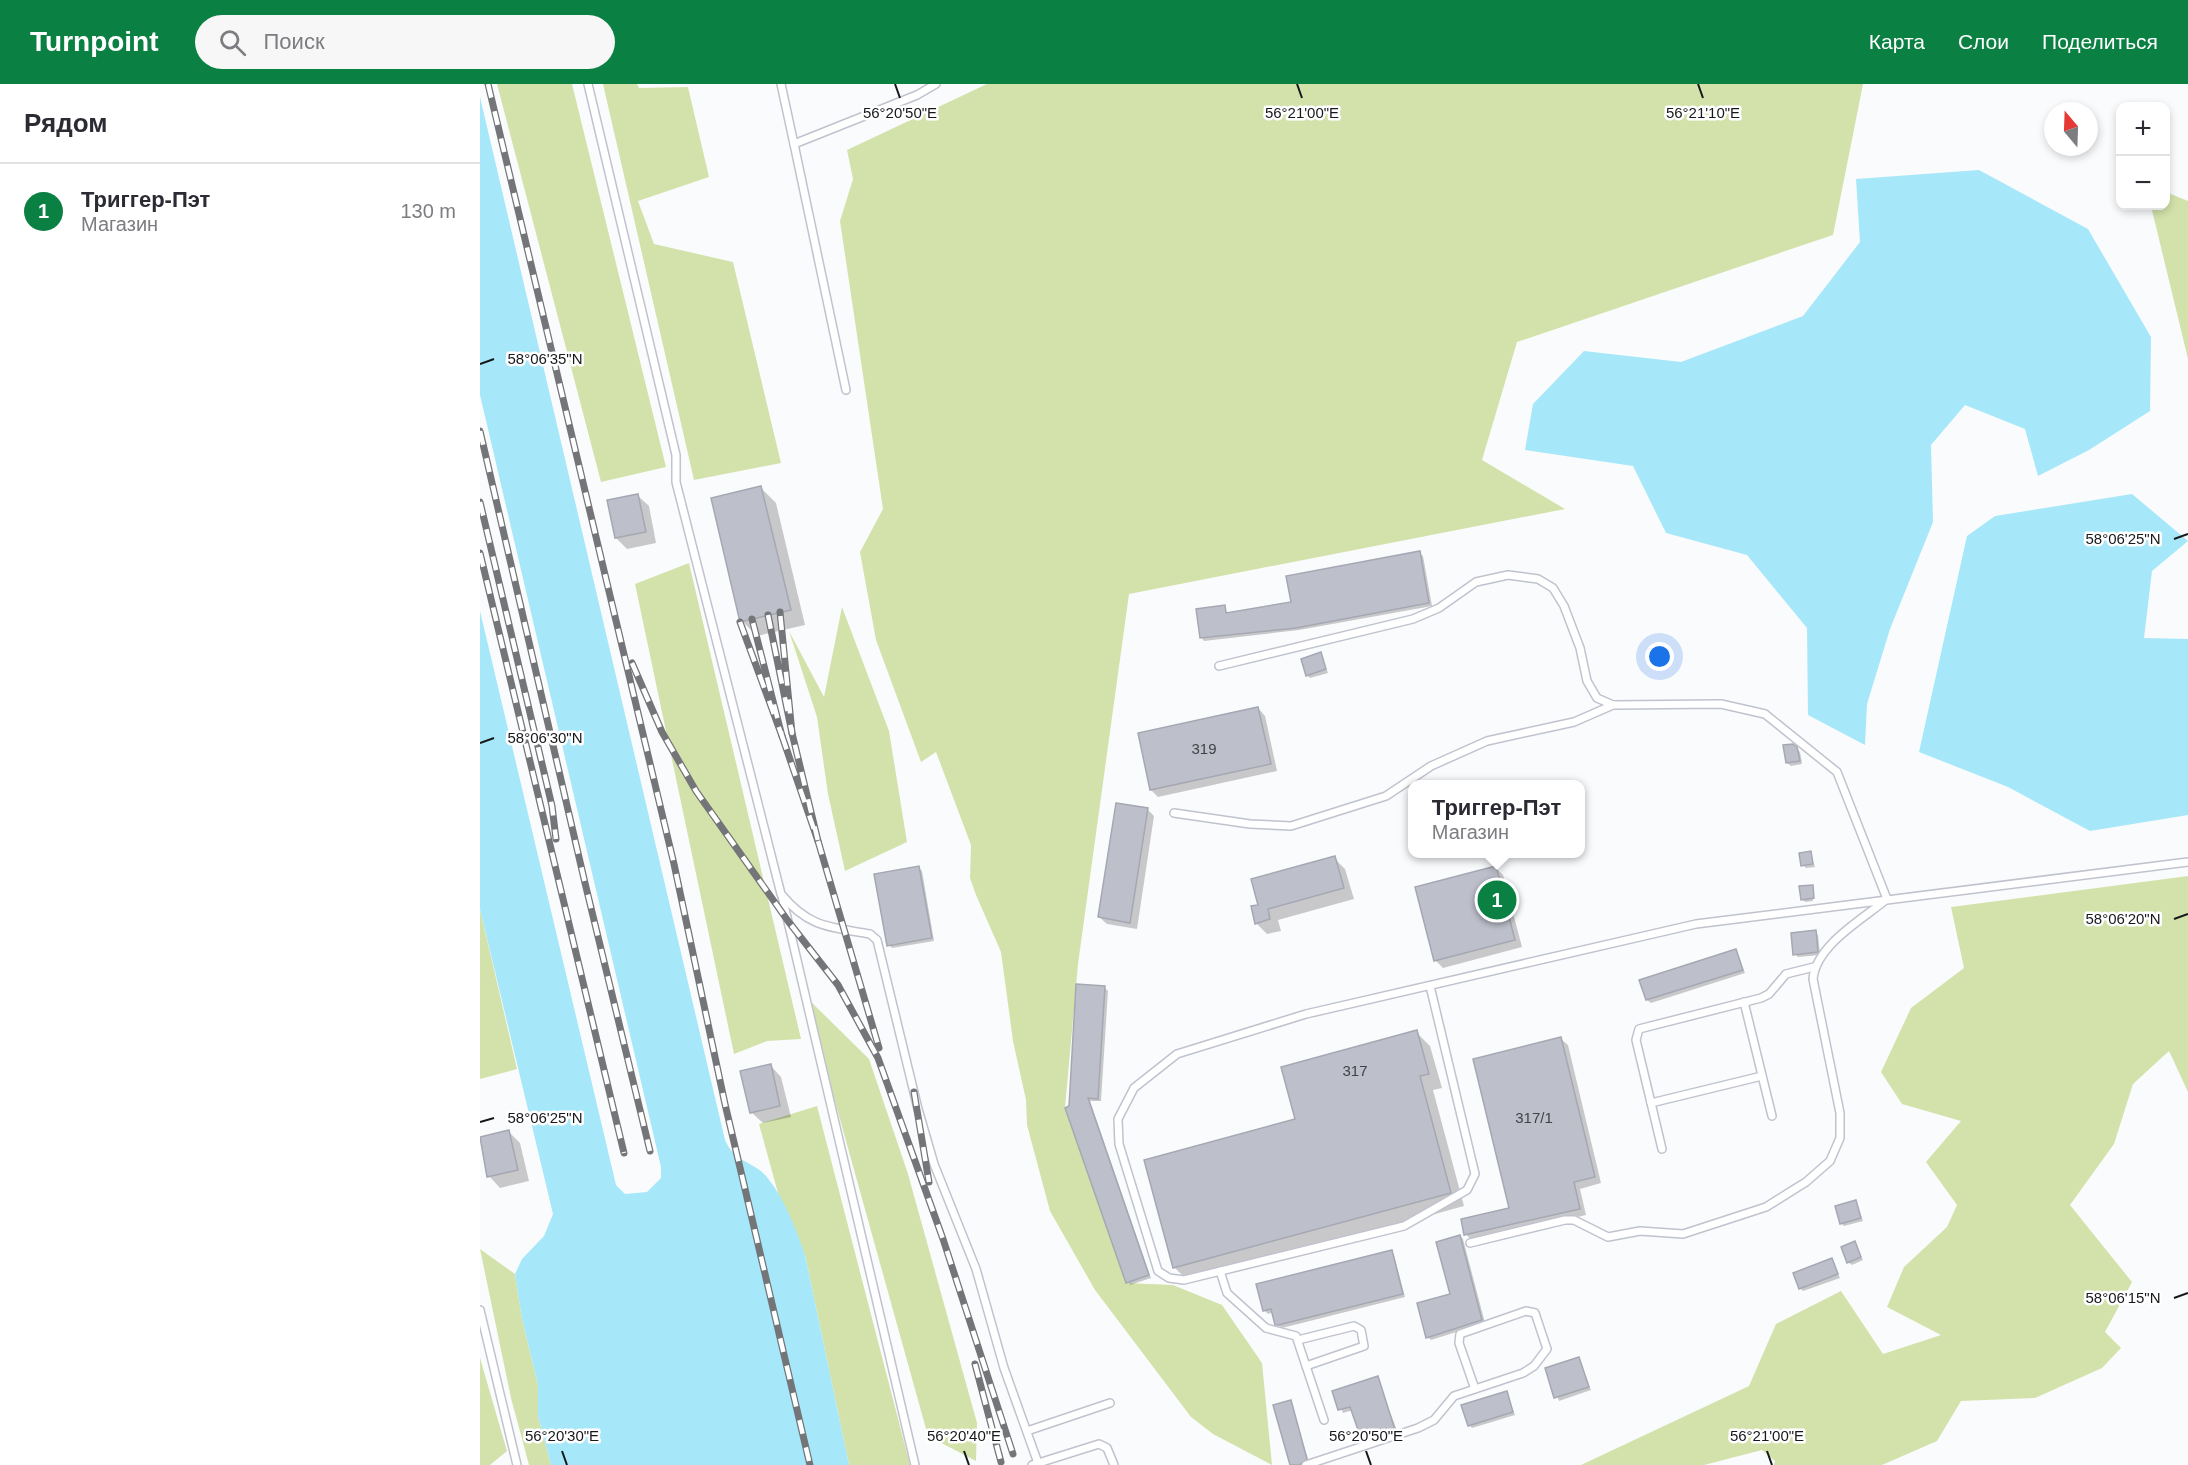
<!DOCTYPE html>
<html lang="ru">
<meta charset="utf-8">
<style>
:root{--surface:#fff;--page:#f7f7f7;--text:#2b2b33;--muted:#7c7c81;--line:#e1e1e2;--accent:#0b8043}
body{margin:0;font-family:Helvetica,sans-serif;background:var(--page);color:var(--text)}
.controls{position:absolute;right:18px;top:18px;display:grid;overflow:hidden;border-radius:12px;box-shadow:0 3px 9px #0003}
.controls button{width:54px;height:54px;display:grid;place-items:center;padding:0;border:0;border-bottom:2px solid var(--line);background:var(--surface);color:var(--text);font:30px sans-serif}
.compass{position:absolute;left:1564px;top:18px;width:54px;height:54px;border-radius:50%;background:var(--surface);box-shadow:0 3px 9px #0003;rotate:341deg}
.you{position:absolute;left:1180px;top:573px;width:21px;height:21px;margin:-15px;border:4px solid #fff;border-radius:50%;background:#1a73e8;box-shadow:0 0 0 9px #1a73e833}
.badge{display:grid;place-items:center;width:39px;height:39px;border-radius:50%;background:var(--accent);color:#fff;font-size:20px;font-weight:700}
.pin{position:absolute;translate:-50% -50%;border:3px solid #fff;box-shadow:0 2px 6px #0006}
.popup{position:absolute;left:928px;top:696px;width:177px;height:78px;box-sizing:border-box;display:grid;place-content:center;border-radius:12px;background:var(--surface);filter:drop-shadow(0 2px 4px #0005);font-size:20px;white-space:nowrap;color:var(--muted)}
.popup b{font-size:22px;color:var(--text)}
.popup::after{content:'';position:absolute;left:50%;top:100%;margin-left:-12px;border:12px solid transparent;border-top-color:var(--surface)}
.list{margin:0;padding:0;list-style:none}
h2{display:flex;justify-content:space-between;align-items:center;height:78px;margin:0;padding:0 24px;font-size:26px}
h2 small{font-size:20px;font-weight:400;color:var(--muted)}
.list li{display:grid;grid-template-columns:39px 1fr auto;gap:18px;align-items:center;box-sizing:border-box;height:96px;padding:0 24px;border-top:2px solid var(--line)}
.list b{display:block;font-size:22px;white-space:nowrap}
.list p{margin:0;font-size:20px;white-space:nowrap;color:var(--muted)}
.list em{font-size:20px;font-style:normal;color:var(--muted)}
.icon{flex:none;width:33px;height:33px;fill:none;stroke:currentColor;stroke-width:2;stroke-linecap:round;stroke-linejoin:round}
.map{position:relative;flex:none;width:1708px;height:1381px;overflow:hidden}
header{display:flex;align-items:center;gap:36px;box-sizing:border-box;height:84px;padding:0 30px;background:var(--accent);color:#fff}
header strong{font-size:28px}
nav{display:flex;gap:33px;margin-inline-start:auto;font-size:21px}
.search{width:420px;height:54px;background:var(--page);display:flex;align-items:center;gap:15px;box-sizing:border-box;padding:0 21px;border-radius:33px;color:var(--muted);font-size:22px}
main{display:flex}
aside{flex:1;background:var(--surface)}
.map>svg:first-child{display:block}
.green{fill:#d3e2ab}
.water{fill:#a6e8f9}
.shadow{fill:#0003}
.building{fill:#bdc0cb;stroke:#a5a8b2;stroke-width:1.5}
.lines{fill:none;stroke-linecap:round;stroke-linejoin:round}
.service-casing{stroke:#c0c3ce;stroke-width:10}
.service{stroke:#fff;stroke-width:7}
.rail-casing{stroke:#747578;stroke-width:7}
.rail{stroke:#fff;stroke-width:4.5;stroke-dasharray:14;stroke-linecap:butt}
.ticks{fill:none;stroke:#17181b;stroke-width:2}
.labels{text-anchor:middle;stroke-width:5;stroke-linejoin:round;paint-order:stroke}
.number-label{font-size:15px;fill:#404247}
.ticks-label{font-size:15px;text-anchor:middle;fill:#17181b;stroke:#fff;stroke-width:5;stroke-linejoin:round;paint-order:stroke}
</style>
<header>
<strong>Turnpoint</strong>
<div class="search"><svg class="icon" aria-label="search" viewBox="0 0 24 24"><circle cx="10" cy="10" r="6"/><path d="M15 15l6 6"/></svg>Поиск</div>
<nav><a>Карта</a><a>Слои</a><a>Поделиться</a></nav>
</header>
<main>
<aside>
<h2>Рядом<small></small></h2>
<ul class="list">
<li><span class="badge">1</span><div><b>Триггер-Пэт</b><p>Магазин</p></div><em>130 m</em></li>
</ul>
</aside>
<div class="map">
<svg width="1708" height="1381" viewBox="0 0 1708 1381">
<rect width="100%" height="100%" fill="#fafbfd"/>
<g class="green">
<path d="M 17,0 L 92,0 L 186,383 L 121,398 Z"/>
<path d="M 123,0 L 157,0 L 159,4 L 208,3 L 229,93 L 158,117 L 174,160 L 253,178 L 301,379 L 214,396 Z"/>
<path d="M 507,0 L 1383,0 L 1353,151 L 1037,258 L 1002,376 L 1085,425 L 649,510 L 598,880 L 585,1024 L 646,1199 L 693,1201 L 742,1221 L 782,1279 L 792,1381 L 733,1350 L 711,1333 L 615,1206 L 570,1127 L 547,1041 L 546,1016 L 533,957 L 521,868 L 496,811 L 490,794 L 491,761 L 456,668 L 441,678 L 396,556 L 380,468 L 403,425 L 360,137 L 373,95 L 367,66 Z"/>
<path d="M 1686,108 L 1708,117 L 1708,275 L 1671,122 L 1686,122 Z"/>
<path d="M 209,479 L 321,955 L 287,957 L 254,970 L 155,500 Z"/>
<path d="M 362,523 L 409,647 L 427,758 L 365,787 L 348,710 L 337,633 L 309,547 L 344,613 Z"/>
<path d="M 1708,792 L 1708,1008 L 1689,967 L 1653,1000 L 1634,1060 L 1590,1121 L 1652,1198 L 1625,1248 L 1641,1264 L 1622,1284 L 1555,1314 L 1481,1317 L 1457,1357 L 1402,1381 L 1294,1381 L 1295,1377 L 1282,1366 L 1224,1381 L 1101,1381 L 1269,1302 L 1296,1240 L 1361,1207 L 1403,1270 L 1461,1251 L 1407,1223 L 1424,1183 L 1467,1143 L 1477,1121 L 1446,1078 L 1481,1037 L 1422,1020 L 1401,988 L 1431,924 L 1484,884 L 1471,823 Z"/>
<path d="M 0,825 L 37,985 L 0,995 Z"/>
<path d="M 326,913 L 389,975 L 428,1090 L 497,1339 L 496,1377 L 448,1352 Z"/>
<path d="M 337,1022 L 430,1381 L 369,1381 L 325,1171 L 298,1109 L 279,1040 Z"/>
<path d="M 0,1165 L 35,1190 L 42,1235 L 58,1301 L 58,1332 L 71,1381 L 49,1381 L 31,1314 Z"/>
<path d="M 0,1274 L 27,1367 L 10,1381 L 0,1381 Z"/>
</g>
<g class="water">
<path d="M 0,13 L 245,1056 C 255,1079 273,1077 286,1092 C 305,1115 315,1143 325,1171 L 369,1381 L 71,1381 L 58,1332 L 58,1301 L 42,1235 L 35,1190 L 42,1175 L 64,1152 L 73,1130 L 0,825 L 0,527 L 136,1101 L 145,1110 L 167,1108 L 181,1094 L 181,1083 L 0,311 Z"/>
<path d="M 1499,86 L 1608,145 L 1671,253 L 1670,327 L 1609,366 L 1558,392 L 1545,345 L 1485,321 L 1451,361 L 1453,438 L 1410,545 L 1387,620 L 1385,661 L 1328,631 L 1327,544 L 1267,471 L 1186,449 L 1153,382 L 1045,366 L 1053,320 L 1104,267 L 1201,278 L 1323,232 L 1380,158 L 1376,95 Z"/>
<path d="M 1652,410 L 1708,457 L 1672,487 L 1664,554 L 1708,555 L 1708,731 L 1610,747 L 1528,703 L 1439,668 L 1487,452 L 1515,432 Z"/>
</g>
<g class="shadow">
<path d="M 281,404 L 296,419 L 325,541 L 277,552 L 262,537 Z"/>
<path d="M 157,411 L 169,422 L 176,459 L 147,465 L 136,454 Z"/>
<path d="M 939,469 L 943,472 L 952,522 L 819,546 L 724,557 L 721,553 L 744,523 L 748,530 L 813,520 Z"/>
<path d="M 841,570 L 848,589 L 830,594 L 827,591 Z"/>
<path d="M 778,624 L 785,632 L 797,687 L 678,713 L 671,706 Z"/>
<path d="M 1316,664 L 1320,668 L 1322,680 L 1311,682 L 1307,679 Z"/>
<path d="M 667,725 L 674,732 L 657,845 L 627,840 L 619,833 Z"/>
<path d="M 1330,769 L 1335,783 L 1326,784 L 1323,781 Z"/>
<path d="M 854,774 L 865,785 L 874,815 L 798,836 L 801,847 L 787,850 L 776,839 L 780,822 Z"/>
<path d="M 438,783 L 442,787 L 454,857 L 412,864 L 409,861 Z"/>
<path d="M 1016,784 L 1023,791 L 1042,863 L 963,884 L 956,877 L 937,804 Z"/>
<path d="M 1332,802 L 1333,817 L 1325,818 L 1322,815 Z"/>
<path d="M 1335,847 L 1338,851 L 1340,871 L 1318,873 L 1315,870 Z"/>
<path d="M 1255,866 L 1265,889 L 1171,919 L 1167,916 L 1161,897 Z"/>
<path d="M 624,903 L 628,907 L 621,1017 L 610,1017 L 671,1194 L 650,1201 L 590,1024 Z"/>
<path d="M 936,948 L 950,962 L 962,1004 L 953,1006 L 984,1122 L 709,1198 L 695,1184 L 666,1077 L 817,1036 Z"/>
<path d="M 1081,955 L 1088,961 L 1121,1099 L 1100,1105 L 1106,1131 L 992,1157 L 986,1150 L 1031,1125 Z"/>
<path d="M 290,981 L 301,993 L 311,1033 L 283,1039 L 271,1028 Z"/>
<path d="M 29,1048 L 40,1059 L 49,1097 L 20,1104 L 9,1092 L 0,1054 Z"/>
<path d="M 1376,1118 L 1383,1137 L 1364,1142 L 1361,1139 Z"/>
<path d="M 980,1152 L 983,1155 L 1005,1239 L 951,1256 L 948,1253 L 972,1211 Z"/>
<path d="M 1374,1159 L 1383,1176 L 1372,1181 L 1368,1178 Z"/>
<path d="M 911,1168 L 914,1171 L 925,1213 L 802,1244 L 796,1240 L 793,1228 L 788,1230 L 784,1226 Z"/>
<path d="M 1351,1176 L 1360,1194 L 1323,1207 L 1320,1204 Z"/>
<path d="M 1099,1275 L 1111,1306 L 1079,1317 L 1067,1285 Z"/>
<path d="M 897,1294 L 918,1349 L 886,1359 L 873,1326 L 863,1329 L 854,1308 Z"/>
<path d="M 1026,1309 L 1035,1331 L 992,1344 L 989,1341 Z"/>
<path d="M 810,1318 L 829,1378 L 826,1381 L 811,1381 Z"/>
</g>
<g class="building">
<path d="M 281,402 L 311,526 L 260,538 L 231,414 Z"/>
<path d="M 158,410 L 166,448 L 135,454 L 127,416 Z"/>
<path d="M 940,467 L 949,519 L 816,544 L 720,554 L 716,525 L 745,521 L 746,529 L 811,518 L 806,492 Z"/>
<path d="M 841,568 L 846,585 L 826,592 L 821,575 Z"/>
<path d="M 778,623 L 791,680 L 670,706 L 658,649 Z"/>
<path d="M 1313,660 L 1317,663 L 1320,677 L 1306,679 L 1303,661 Z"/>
<path d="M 636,719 L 668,724 L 650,839 L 618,833 Z"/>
<path d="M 1331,767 L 1333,780 L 1321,782 L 1319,769 Z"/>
<path d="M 855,772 L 864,804 L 788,825 L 790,835 L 775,840 L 771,822 L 778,821 L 771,795 Z"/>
<path d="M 439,782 L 452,854 L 407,862 L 394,790 Z"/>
<path d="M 1016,782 L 1035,856 L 954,877 L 935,803 Z"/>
<path d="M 1333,801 L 1334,814 L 1321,816 L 1319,802 Z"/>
<path d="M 1336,846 L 1338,868 L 1313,871 L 1311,849 Z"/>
<path d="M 1256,865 L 1263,886 L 1166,916 L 1159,896 Z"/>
<path d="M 596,900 L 625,902 L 618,1015 L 608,1014 L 669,1191 L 646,1199 L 585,1024 L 589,1022 Z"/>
<path d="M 937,946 L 949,990 L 940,992 L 971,1109 L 693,1184 L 664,1076 L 815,1035 L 801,983 Z"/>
<path d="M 1081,953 L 1115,1093 L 1094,1098 L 1100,1125 L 984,1151 L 981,1135 L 1029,1124 L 993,975 Z"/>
<path d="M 291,980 L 300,1022 L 270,1029 L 260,987 Z"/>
<path d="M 29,1046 L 38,1086 L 7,1093 L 0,1053 Z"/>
<path d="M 1376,1116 L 1381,1134 L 1360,1140 L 1355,1122 Z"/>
<path d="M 980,1151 L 1002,1236 L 946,1254 L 937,1219 L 970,1210 L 956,1158 Z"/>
<path d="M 1375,1157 L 1381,1173 L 1367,1179 L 1361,1163 Z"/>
<path d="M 912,1166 L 923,1210 L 798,1241 L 795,1241 L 791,1225 L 783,1227 L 776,1200 Z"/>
<path d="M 1352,1174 L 1358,1190 L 1319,1205 L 1313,1189 Z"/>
<path d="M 1099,1273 L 1109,1303 L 1074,1314 L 1065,1284 Z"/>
<path d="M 898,1292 L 915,1346 L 882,1357 L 870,1323 L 858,1326 L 852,1307 Z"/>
<path d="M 1027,1307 L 1033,1328 L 988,1342 L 981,1321 Z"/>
<path d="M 811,1316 L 827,1375 L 819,1381 L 810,1381 L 793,1321 Z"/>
</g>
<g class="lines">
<defs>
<g id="service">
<path d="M 108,0 L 196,371 L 196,398 L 301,810 C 329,844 350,843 390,850 L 397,856 L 438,1025 L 454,1080 L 496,1185 L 524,1284 L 558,1379"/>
<path d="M 301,0 L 314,60"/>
<path d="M 366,306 L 314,60 L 437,11 L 456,0"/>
<path d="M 739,582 L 933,535 L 959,524 L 996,498 L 1028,491 L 1058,495 L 1073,504 L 1084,522 L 1100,564 L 1107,597 L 1117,614 L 1133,621 L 1241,620 L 1285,630 L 1357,688 L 1407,815 C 1383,835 1336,861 1333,895 L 1360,1029 L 1360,1054 L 1350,1077 L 1326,1098 L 1286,1123 L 1203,1150 L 1160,1147 L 1128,1153 L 1094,1136 L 1085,1136 L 990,1159"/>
<path d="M 694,729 L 770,740 L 811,742 L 906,712 L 951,682 L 1007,657 L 1094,638 L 1133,621"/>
<path d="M 302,812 L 435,1381"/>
<path d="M 950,902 L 995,1090 L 987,1106 L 924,1142 L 704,1196 L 689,1194 L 678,1187 L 639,1060 L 638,1035 L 654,1004 L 697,970 L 826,930 L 1216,840 L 1708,778"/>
<path d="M 1264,918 L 1292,1032"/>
<path d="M 1171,1019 L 1282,992"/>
<path d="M 1182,1065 L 1156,956 L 1159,945 L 1281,914 L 1289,910 L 1306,890 L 1334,883"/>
<path d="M 740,1187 L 747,1209 L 786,1244 L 816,1252 L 844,1336"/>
<path d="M 0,1226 L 37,1381"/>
<path d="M 818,1256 L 874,1242 L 881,1246 L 884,1262 L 826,1282"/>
<path d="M 547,1347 L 630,1319"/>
<path d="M 552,1381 L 619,1360 L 627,1364 L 634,1381"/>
<path d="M 826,1381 L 938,1344 L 954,1336 L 974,1312 L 1043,1289 L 1054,1282 L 1067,1265 L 1055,1229 L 1046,1227 L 980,1250 L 979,1259 L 995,1305"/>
</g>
</defs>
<use href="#service" class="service-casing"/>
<use href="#service" class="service"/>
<defs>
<g id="rail">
<path d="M 8,0 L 194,780 L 245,1020 L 330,1381"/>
<path d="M 0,347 L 105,799 L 170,1067"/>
<path d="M 0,418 L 72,722 L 76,755"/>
<path d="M 0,469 L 144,1069"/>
<path d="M 288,531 L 312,649 L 300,528"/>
<path d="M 260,538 L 302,652 L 272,535"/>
<path d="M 152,579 L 182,648 L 216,707 L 308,837 L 358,901 L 398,974 L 463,1155 L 533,1370"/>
<path d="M 302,652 L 338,757 L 312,649"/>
<path d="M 338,757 L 399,964"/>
<path d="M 434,1008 L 449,1098"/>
<path d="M 495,1280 L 521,1378"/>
</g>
</defs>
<use href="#rail" class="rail-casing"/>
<use href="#rail" class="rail"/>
</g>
<path class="ticks" d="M 415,0 L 420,14M 817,0 L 822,14M 1218,0 L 1223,14M 0,280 L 14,275M 1694,455 L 1708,450M 0,659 L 14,654M 1694,835 L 1708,830M 0,1038 L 14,1034M 1694,1214 L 1708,1209M 82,1367 L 87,1381M 484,1367 L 489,1381M 886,1367 L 891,1381M 1287,1367 L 1292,1381"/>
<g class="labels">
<g class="number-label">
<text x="724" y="670">319</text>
<text x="875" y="992">317</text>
<text x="1054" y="1039">317/1</text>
</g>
</g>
<g class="ticks-label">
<text x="420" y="34">56°20'50"E</text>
<text x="822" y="34">56°21'00"E</text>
<text x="1223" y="34">56°21'10"E</text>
<text x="65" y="280">58°06'35"N</text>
<text x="1643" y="460">58°06'25"N</text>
<text x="65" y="659">58°06'30"N</text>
<text x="1643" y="840">58°06'20"N</text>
<text x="65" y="1039">58°06'25"N</text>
<text x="1643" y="1219">58°06'15"N</text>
<text x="82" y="1357">56°20'30"E</text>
<text x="484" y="1357">56°20'40"E</text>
<text x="886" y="1357">56°20'50"E</text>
<text x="1287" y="1357">56°21'00"E</text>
</g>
</svg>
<div class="controls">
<button>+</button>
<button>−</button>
</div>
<svg class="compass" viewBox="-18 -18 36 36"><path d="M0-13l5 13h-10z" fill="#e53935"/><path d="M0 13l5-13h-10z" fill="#7c7c81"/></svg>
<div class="you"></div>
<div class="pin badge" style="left:1017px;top:816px">1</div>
<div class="popup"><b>Триггер-Пэт</b>Магазин</div>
</div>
</main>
